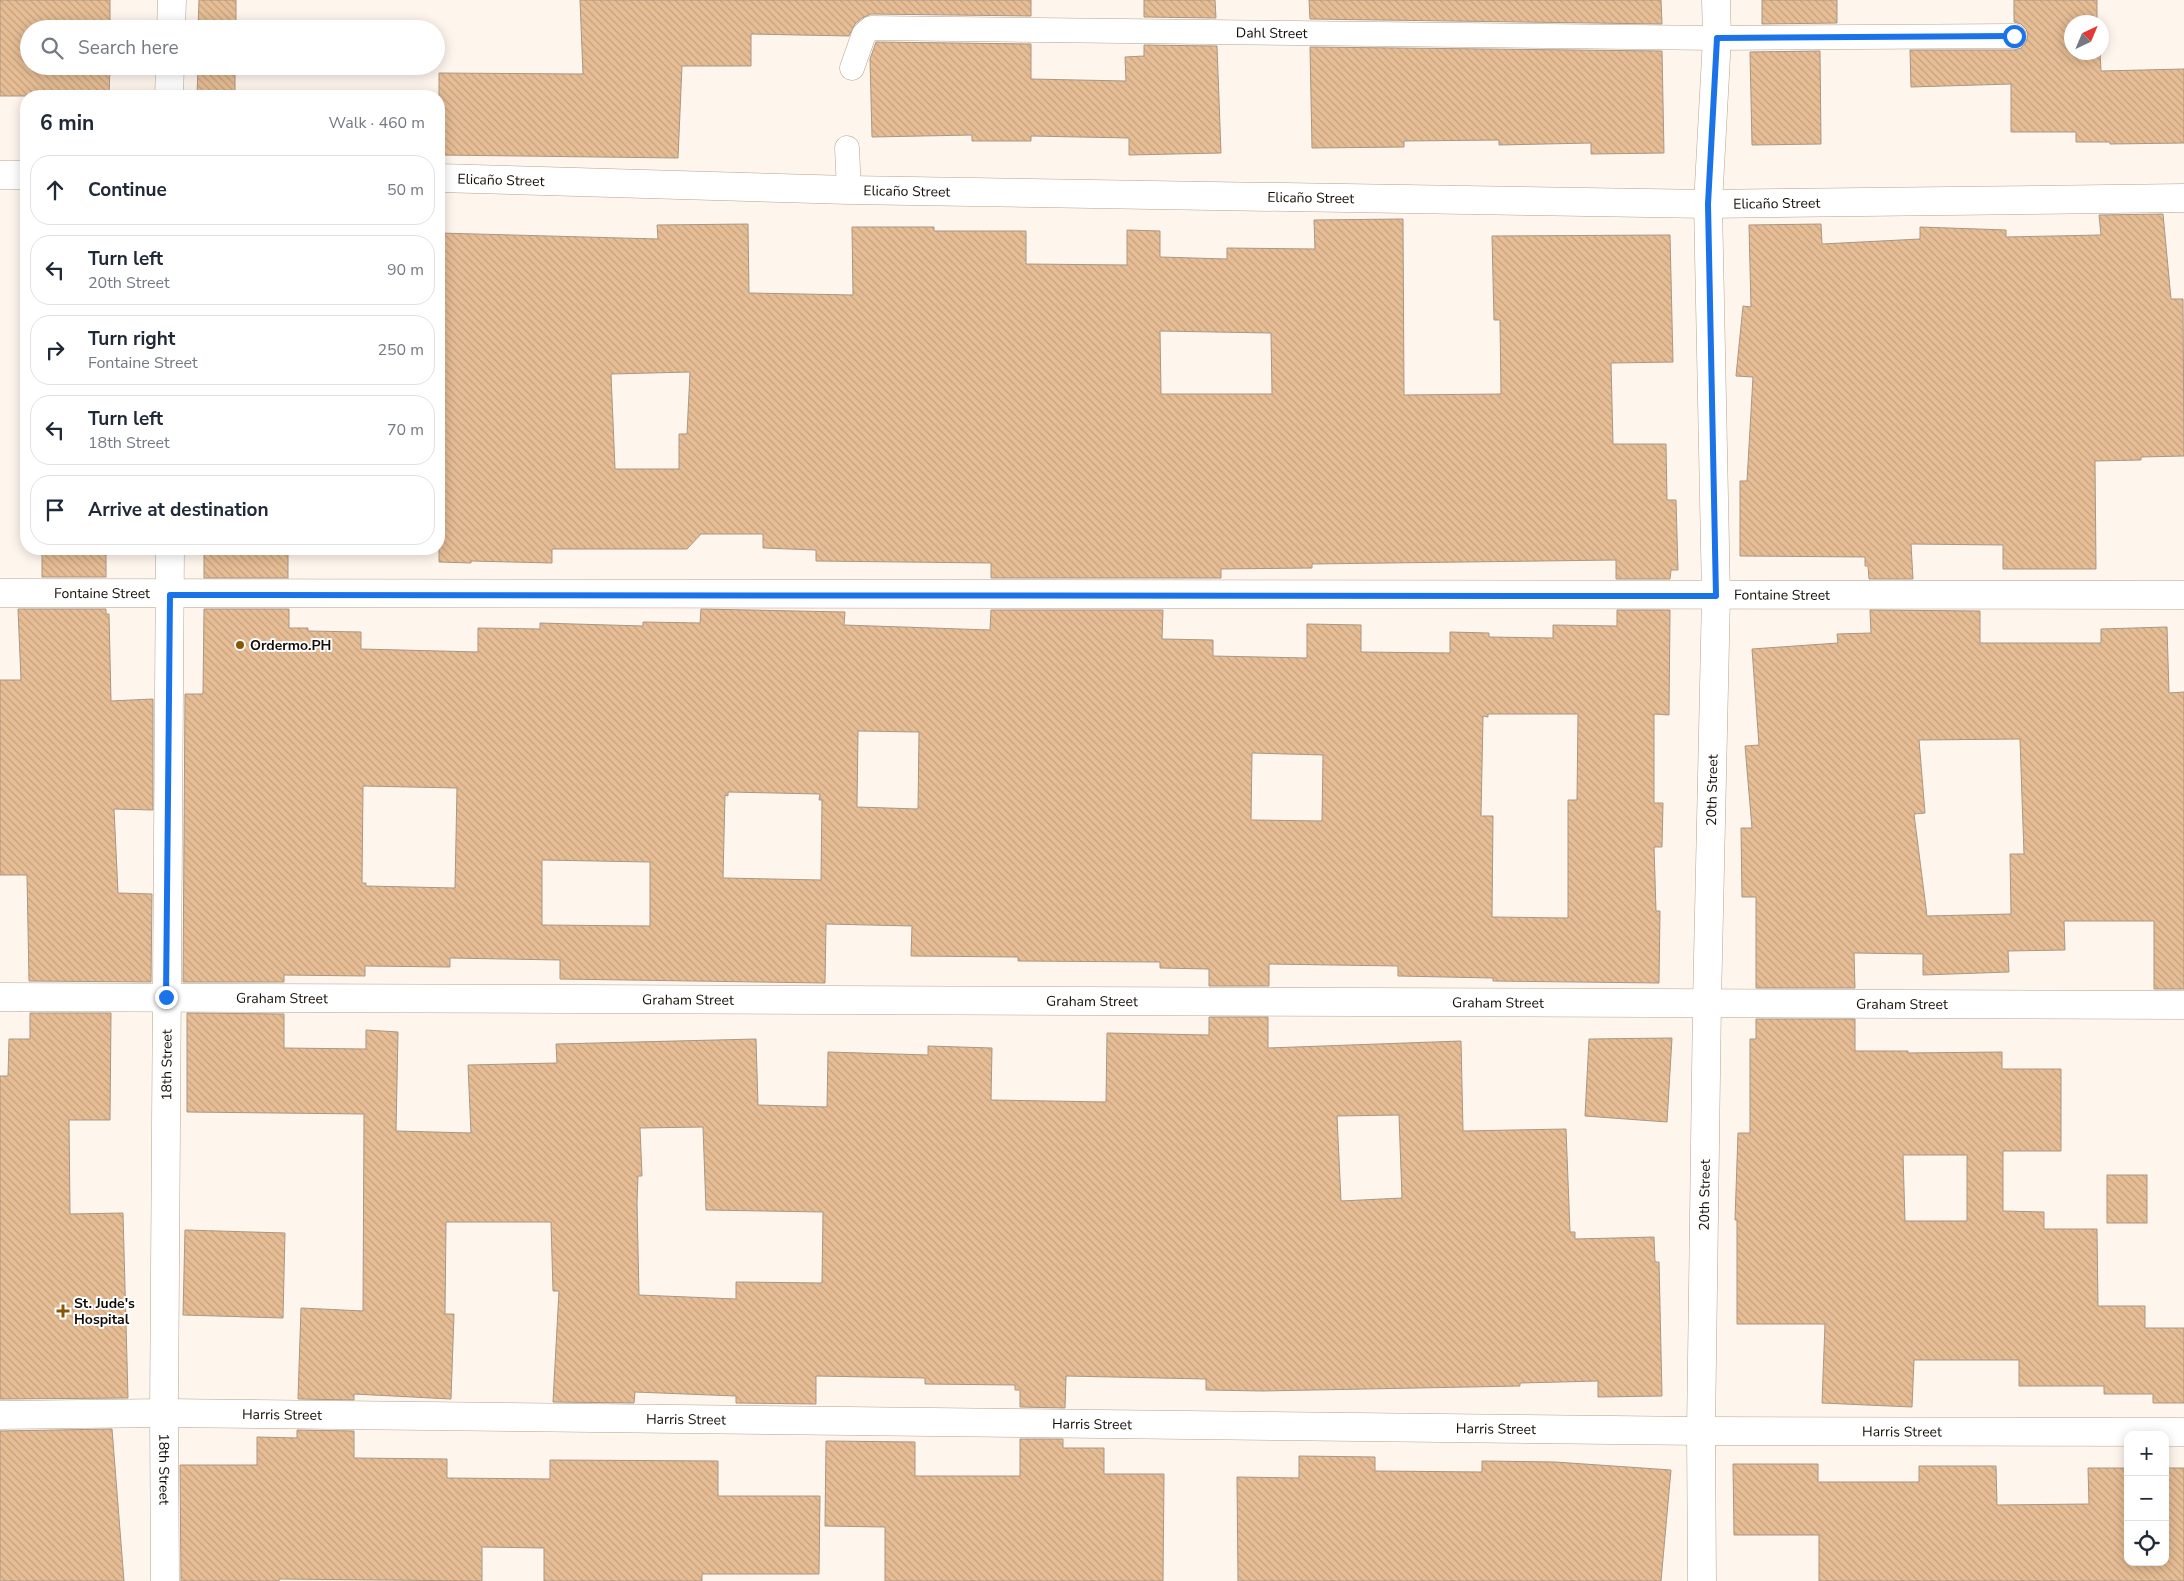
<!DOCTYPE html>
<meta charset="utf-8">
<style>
:root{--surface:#fff;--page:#f6f6f7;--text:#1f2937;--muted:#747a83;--line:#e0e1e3}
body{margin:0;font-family:"Nunito Sans",sans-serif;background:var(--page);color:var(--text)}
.controls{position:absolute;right:15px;bottom:15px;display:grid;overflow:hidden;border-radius:10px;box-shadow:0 2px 12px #0003}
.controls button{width:45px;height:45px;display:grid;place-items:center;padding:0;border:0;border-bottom:1px solid var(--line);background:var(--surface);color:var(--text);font:25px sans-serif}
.compass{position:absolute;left:2064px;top:15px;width:45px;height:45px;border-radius:50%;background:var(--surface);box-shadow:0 2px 12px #0003;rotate:44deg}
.stop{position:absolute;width:15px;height:15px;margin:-11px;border:4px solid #1a73e8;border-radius:50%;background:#fff}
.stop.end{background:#1a73e8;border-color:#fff;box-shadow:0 1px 5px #0008}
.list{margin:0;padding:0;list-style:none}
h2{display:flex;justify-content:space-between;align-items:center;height:65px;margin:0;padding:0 20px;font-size:21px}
h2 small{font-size:16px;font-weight:400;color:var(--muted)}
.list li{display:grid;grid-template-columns:32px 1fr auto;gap:15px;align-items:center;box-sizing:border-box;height:70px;margin:0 10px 10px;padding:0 10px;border:1px solid var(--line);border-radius:20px}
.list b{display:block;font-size:19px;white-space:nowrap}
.list p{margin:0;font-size:16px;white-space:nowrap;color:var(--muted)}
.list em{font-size:16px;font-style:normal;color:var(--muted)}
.icon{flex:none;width:28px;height:28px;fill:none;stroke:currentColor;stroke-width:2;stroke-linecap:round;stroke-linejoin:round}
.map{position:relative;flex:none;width:2184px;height:1581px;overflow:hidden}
.search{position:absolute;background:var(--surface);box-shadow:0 2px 12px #0003;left:20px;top:20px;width:425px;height:55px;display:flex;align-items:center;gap:12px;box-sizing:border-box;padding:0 18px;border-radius:28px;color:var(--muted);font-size:19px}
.panel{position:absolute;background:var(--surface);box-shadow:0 2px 12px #0003;left:20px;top:90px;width:425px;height:465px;border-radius:20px}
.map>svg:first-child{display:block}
.building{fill:url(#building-back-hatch);stroke:#ab9784;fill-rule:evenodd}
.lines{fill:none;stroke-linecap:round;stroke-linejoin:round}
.service-casing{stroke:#b7a38f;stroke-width:25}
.minor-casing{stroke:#b7a38f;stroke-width:29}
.tertiary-casing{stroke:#b7a38f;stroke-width:29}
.secondary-casing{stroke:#b7a38f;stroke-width:29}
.service{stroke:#fff;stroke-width:24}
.minor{stroke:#fff;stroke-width:28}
.tertiary{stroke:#fff;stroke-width:28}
.secondary{stroke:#fff;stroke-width:28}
.route{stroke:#1a73e8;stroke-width:6}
.poi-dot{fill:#8b5604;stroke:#fff;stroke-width:2}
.labels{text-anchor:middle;stroke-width:4;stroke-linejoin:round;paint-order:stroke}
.street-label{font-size:14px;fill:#130c06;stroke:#fff}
.poi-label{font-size:14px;font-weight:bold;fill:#130c06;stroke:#fff;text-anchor:start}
</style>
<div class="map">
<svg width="2184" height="1581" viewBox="0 0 2184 1581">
<defs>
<pattern id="building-back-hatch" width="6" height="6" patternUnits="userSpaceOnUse" patternTransform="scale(1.25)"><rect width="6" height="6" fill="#e6bd95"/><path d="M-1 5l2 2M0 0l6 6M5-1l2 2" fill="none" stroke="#c4a17f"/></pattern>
</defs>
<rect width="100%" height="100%" fill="#fef5ed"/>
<g class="building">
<path d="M 0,0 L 110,0 L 110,29 L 29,29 L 29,66 L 110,66 L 109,96 L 0,96 Z"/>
<path d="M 199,0 L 236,0 L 236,29 L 198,29 Z"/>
<path d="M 580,0 L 1031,0 L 1031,16 L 871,14 L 862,18 L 855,24 L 849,36 L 751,34 L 751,66 L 682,66 L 678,158 L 439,155 L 439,73 L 583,74 Z"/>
<path d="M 1144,0 L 1215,0 L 1216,18 L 1144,17 Z"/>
<path d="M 1309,0 L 1661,0 L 1662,24 L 1310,19 Z"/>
<path d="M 1762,0 L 1837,0 L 1837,23 L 1762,24 Z"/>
<path d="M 2014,0 L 2097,0 L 2097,22 L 2072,22 L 2072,52 L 2100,52 L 2101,71 L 2184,69 L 2184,143 L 2110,144 L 2110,142 L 2076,142 L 2076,132 L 2011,132 L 2011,84 L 1911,87 L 1910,50 L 2014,50 L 2021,48 L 2026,42 L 2028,35 L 2026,29 L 2021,24 L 2014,22 Z"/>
<path d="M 876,42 L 1031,44 L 1031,79 L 1126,81 L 1125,57 L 1144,56 L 1144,45 L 1217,46 L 1221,153 L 1129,155 L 1129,138 L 1031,136 L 1031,141 L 972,141 L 972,135 L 872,137 L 870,59 Z"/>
<path d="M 1310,47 L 1662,51 L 1664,153 L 1591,154 L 1591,143 L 1499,145 L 1499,140 L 1404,141 L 1404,147 L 1312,148 Z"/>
<path d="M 1820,51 L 1821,144 L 1752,145 L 1750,52 Z"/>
<path d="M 198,66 L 235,66 L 235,96 L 197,96 Z"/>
<path d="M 2163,214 L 2171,299 L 2183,299 L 2184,456 L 2141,457 L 2141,460 L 2095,461 L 2096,569 L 2003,569 L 2003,545 L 1911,544 L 1913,579 L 1869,579 L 1868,566 L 1865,566 L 1865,557 L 1740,556 L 1740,481 L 1747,481 L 1753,377 L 1736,376 L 1743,306 L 1751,307 L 1749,225 L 1821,224 L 1822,244 L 1920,239 L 1920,227 L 2006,230 L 2006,237 L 2101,235 L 2099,215 Z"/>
<path d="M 1403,219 L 1404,395 L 1501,394 L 1500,320 L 1494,320 L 1492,236 L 1670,235 L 1673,362 L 1611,363 L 1613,444 L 1666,444 L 1667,500 L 1676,500 L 1678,570 L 1671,570 L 1670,579 L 1616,579 L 1616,560 L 1312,564 L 1312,568 L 1221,569 L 1221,578 L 991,578 L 991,563 L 816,561 L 816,550 L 763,548 L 763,534 L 701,534 L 687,549 L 552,549 L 552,563 L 471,561 L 471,563 L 439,562 L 439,233 L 658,239 L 657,225 L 748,224 L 749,293 L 853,295 L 852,227 L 934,227 L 934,231 L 1026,231 L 1026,264 L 1127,265 L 1127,230 L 1160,231 L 1160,257 L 1227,259 L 1227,248 L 1315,249 L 1314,220 ZM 1160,331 L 1271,333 L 1272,394 L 1161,394 ZM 690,372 L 687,434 L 679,434 L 679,469 L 615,469 L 611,374 Z"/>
<rect x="42" y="549" width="64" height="28"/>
<rect x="204" y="549" width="84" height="29"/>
<path d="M 18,609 L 106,609 L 106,614 L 109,614 L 111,701 L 153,699 L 153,810 L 114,809 L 118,893 L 152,894 L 151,982 L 29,981 L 27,875 L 0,875 L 0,680 L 21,680 Z"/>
<path d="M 204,609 L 289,609 L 289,628 L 308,628 L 308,631 L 361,632 L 361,649 L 478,652 L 478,628 L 540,629 L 540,623 L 643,626 L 643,622 L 700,623 L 701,609 L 845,612 L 844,625 L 990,630 L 991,610 L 1163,610 L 1162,639 L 1213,640 L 1213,656 L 1307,658 L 1307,624 L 1361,625 L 1361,652 L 1450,653 L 1450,632 L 1489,633 L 1489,637 L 1553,638 L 1553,625 L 1617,626 L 1617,610 L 1670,610 L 1669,715 L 1654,714 L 1654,803 L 1663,803 L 1662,847 L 1654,847 L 1656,911 L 1660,911 L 1659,983 L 1493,981 L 1493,978 L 1398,976 L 1398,966 L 1269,964 L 1269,986 L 1209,986 L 1209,969 L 1160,968 L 1160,962 L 1018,961 L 1018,957 L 911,956 L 912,926 L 826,924 L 825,983 L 560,979 L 560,960 L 450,958 L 450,967 L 365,966 L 365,976 L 284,975 L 284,982 L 183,982 L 185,694 L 203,694 ZM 1488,714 L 1578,714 L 1577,800 L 1568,800 L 1568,918 L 1492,917 L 1493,816 L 1481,816 L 1483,716 L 1488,717 ZM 858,731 L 919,732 L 918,809 L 857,807 ZM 1252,753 L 1323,755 L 1322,821 L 1251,820 ZM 363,786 L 457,788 L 455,888 L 366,886 L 366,883 L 362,883 ZM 728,792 L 820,794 L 819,800 L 822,800 L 821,880 L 723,878 L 725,795 L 728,796 ZM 542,860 L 650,862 L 650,926 L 542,925 Z"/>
<path d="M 1870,610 L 1980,611 L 1980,643 L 2101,643 L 2101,629 L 2167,627 L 2169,693 L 2184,692 L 2184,989 L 2154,989 L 2154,921 L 2064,921 L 2065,950 L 2008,951 L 2009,972 L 1923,975 L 1923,954 L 1854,953 L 1855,988 L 1756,988 L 1756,897 L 1742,897 L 1741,828 L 1752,828 L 1745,746 L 1759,745 L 1752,649 L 1838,643 L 1837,634 L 1871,633 ZM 2020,739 L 2024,854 L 2010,854 L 2011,914 L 1927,916 L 1914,814 L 1925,813 L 1919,740 Z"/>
<path d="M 30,1013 L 111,1013 L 110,1120 L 69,1120 L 70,1214 L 123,1213 L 128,1398 L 0,1399 L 0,1076 L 8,1076 L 9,1039 L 30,1039 Z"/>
<path d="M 187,1013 L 284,1014 L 284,1048 L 366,1049 L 366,1030 L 398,1032 L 396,1131 L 471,1133 L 468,1065 L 557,1063 L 556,1044 L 756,1039 L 758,1105 L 827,1107 L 828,1052 L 928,1055 L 928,1046 L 992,1048 L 991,1100 L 1106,1102 L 1107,1033 L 1209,1035 L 1209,1017 L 1268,1017 L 1268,1048 L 1461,1041 L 1463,1131 L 1566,1129 L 1570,1232 L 1575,1232 L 1575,1239 L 1654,1237 L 1655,1262 L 1659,1262 L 1662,1396 L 1598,1397 L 1598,1381 L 1520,1383 L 1520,1386 L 1263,1391 L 1206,1390 L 1206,1379 L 1066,1376 L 1065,1408 L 1020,1407 L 1020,1390 L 1015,1390 L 1015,1385 L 925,1384 L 925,1378 L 816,1376 L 816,1404 L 736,1403 L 736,1396 L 635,1392 L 634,1403 L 553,1402 L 559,1291 L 553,1291 L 551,1222 L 446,1222 L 445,1314 L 454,1314 L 451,1399 L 354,1394 L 354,1400 L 298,1399 L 301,1308 L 363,1311 L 364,1114 L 187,1112 ZM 1399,1115 L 1402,1198 L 1341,1201 L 1337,1116 ZM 703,1127 L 706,1210 L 823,1212 L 822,1283 L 736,1282 L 736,1299 L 639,1295 L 637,1203 L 638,1176 L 642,1176 L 640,1128 Z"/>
<path d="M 1756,1019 L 1855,1019 L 1855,1051 L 1908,1051 L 1908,1053 L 2002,1052 L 2002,1069 L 2061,1069 L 2061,1151 L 2003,1151 L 2003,1211 L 2044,1212 L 2044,1229 L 2097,1229 L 2098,1306 L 2145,1306 L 2145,1328 L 2184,1328 L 2184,1403 L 2153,1403 L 2153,1394 L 2104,1394 L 2104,1386 L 2019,1386 L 2019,1360 L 1914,1360 L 1912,1407 L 1822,1403 L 1825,1324 L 1737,1324 L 1737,1220 L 1735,1220 L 1738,1133 L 1750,1133 L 1750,1039 L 1756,1039 ZM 1903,1155 L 1967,1155 L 1967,1221 L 1905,1221 Z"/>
<path d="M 1672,1038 L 1667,1122 L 1585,1116 L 1589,1039 Z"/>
<rect x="2107" y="1175" width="40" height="48"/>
<path d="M 185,1230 L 285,1233 L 283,1318 L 183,1315 Z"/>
<path d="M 112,1429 L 124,1581 L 0,1581 L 0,1431 Z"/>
<path d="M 297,1430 L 354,1431 L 354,1458 L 447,1459 L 447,1478 L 550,1479 L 550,1460 L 718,1461 L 718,1496 L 820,1496 L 819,1574 L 702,1574 L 702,1581 L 544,1581 L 544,1548 L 482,1547 L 482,1581 L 279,1579 L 279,1581 L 181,1581 L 180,1465 L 257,1465 L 257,1437 L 297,1438 Z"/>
<path d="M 1020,1439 L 1063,1439 L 1063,1448 L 1104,1448 L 1104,1474 L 1164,1474 L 1163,1581 L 885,1581 L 885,1527 L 825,1526 L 826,1441 L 915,1442 L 915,1476 L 1020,1476 Z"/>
<path d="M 1299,1456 L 1375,1457 L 1375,1471 L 1482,1472 L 1482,1461 L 1555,1462 L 1671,1470 L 1661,1581 L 1238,1581 L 1237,1477 L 1299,1478 Z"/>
<path d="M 1733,1464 L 1818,1464 L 1818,1482 L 1919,1482 L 1919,1466 L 1996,1466 L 1997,1505 L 2089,1504 L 2088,1468 L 2128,1468 L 2128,1562 L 2165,1562 L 2165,1468 L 2184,1468 L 2184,1581 L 1819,1581 L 1819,1535 L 1734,1535 Z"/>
</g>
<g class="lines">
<defs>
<g id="service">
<path id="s1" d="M 852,68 L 864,34 L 871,28 L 1717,38 L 2014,36"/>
<path d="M 847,148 L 849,190"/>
</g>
<g id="minor">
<path d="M 0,175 L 26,175"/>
<path id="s2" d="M 0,997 L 2184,1005"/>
<path id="s3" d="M 164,1413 L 165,1581"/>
<path id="s4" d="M 1701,1431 L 2184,1432"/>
</g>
<g id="tertiary">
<path id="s5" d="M 439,178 L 849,190 L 1708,204 L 2184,198"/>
<path id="s6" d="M 0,593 L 2184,595"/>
<path id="s7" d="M 164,1413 L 1701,1431"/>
<path id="s8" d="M 1702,1581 L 1701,1431 L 1707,1003 L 1716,596 L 1708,204 L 1717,38 L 1716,0"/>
</g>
<g id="secondary">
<path d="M 171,29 L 172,0"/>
<path d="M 169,96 L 170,66"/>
<path id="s9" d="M 0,1415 L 164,1413 L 170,549"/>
</g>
</defs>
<use href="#service" class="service-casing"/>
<use href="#minor" class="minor-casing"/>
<use href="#tertiary" class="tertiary-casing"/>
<use href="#secondary" class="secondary-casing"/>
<use href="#service" class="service"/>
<use href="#minor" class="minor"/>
<use href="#tertiary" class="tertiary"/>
<use href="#secondary" class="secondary"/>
</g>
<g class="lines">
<path class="route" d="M 166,997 L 170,595 L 1716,596 L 1708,204 L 1717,38 L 2014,36"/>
</g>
<g class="poi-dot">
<circle cx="240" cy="645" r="5"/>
<path d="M60.5 1303.5h5v5h5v5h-5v5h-5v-5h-5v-5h5z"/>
</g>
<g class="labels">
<g class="street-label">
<text dy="5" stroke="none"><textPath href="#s1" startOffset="446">Dahl Street</textPath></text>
<text dy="5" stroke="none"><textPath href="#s5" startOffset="62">Elicaño Street</textPath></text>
<text dy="5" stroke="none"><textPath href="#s5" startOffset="468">Elicaño Street</textPath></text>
<text dy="5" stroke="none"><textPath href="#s5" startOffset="872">Elicaño Street</textPath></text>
<text dy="5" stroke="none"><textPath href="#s5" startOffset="1338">Elicaño Street</textPath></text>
<text dy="5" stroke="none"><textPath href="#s6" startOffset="102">Fontaine Street</textPath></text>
<text dy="5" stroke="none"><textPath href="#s6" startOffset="1782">Fontaine Street</textPath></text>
<text dy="5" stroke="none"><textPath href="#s8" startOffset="791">20th Street</textPath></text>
<text dy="5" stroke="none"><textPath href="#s2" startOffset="282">Graham Street</textPath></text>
<text dy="5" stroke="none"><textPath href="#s2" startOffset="688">Graham Street</textPath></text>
<text dy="5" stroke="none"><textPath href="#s2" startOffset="1092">Graham Street</textPath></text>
<text dy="5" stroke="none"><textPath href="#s2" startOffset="1498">Graham Street</textPath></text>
<text dy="5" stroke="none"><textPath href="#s2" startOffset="1902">Graham Street</textPath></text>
<text dy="5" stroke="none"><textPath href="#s9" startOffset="512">18th Street</textPath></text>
<text dy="5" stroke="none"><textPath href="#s8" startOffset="386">20th Street</textPath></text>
<text dy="5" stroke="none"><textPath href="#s7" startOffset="118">Harris Street</textPath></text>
<text dy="5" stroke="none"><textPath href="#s7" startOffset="522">Harris Street</textPath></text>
<text dy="5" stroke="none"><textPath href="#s7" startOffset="928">Harris Street</textPath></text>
<text dy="5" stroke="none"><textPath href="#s7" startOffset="1332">Harris Street</textPath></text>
<text dy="5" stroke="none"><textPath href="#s4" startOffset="201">Harris Street</textPath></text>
<text dy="5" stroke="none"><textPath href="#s3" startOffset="56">18th Street</textPath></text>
</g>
<g class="poi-label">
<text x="250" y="650">Ordermo.PH</text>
<text x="74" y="1308">St. Jude's<tspan x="74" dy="16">Hospital</tspan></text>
</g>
</g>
</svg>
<div class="controls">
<button>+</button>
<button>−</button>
<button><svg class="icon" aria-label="locate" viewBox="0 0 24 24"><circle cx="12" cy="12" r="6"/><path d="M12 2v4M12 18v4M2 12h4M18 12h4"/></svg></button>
</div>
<svg class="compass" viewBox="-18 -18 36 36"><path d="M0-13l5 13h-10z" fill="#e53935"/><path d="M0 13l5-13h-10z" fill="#747a83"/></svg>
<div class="stop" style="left:2014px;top:36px"></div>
<div class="stop end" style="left:166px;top:997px"></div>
<div class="search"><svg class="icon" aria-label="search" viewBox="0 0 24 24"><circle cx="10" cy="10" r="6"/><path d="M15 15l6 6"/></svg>Search here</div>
<section class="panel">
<h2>6 min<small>Walk · 460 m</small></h2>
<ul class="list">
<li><svg class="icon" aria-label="ahead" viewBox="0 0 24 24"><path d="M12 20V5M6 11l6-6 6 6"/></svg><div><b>Continue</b></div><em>50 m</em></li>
<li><svg class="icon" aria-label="left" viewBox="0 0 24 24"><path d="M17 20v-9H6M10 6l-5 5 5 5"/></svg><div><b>Turn left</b><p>20th Street</p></div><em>90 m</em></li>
<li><svg class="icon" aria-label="right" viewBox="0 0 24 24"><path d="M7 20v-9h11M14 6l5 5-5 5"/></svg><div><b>Turn right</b><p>Fontaine Street</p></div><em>250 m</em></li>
<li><svg class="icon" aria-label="left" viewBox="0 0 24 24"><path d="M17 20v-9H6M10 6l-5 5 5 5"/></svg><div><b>Turn left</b><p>18th Street</p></div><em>70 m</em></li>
<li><svg class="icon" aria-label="arrive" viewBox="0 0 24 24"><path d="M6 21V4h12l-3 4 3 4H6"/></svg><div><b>Arrive at destination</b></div></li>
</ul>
</section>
</div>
